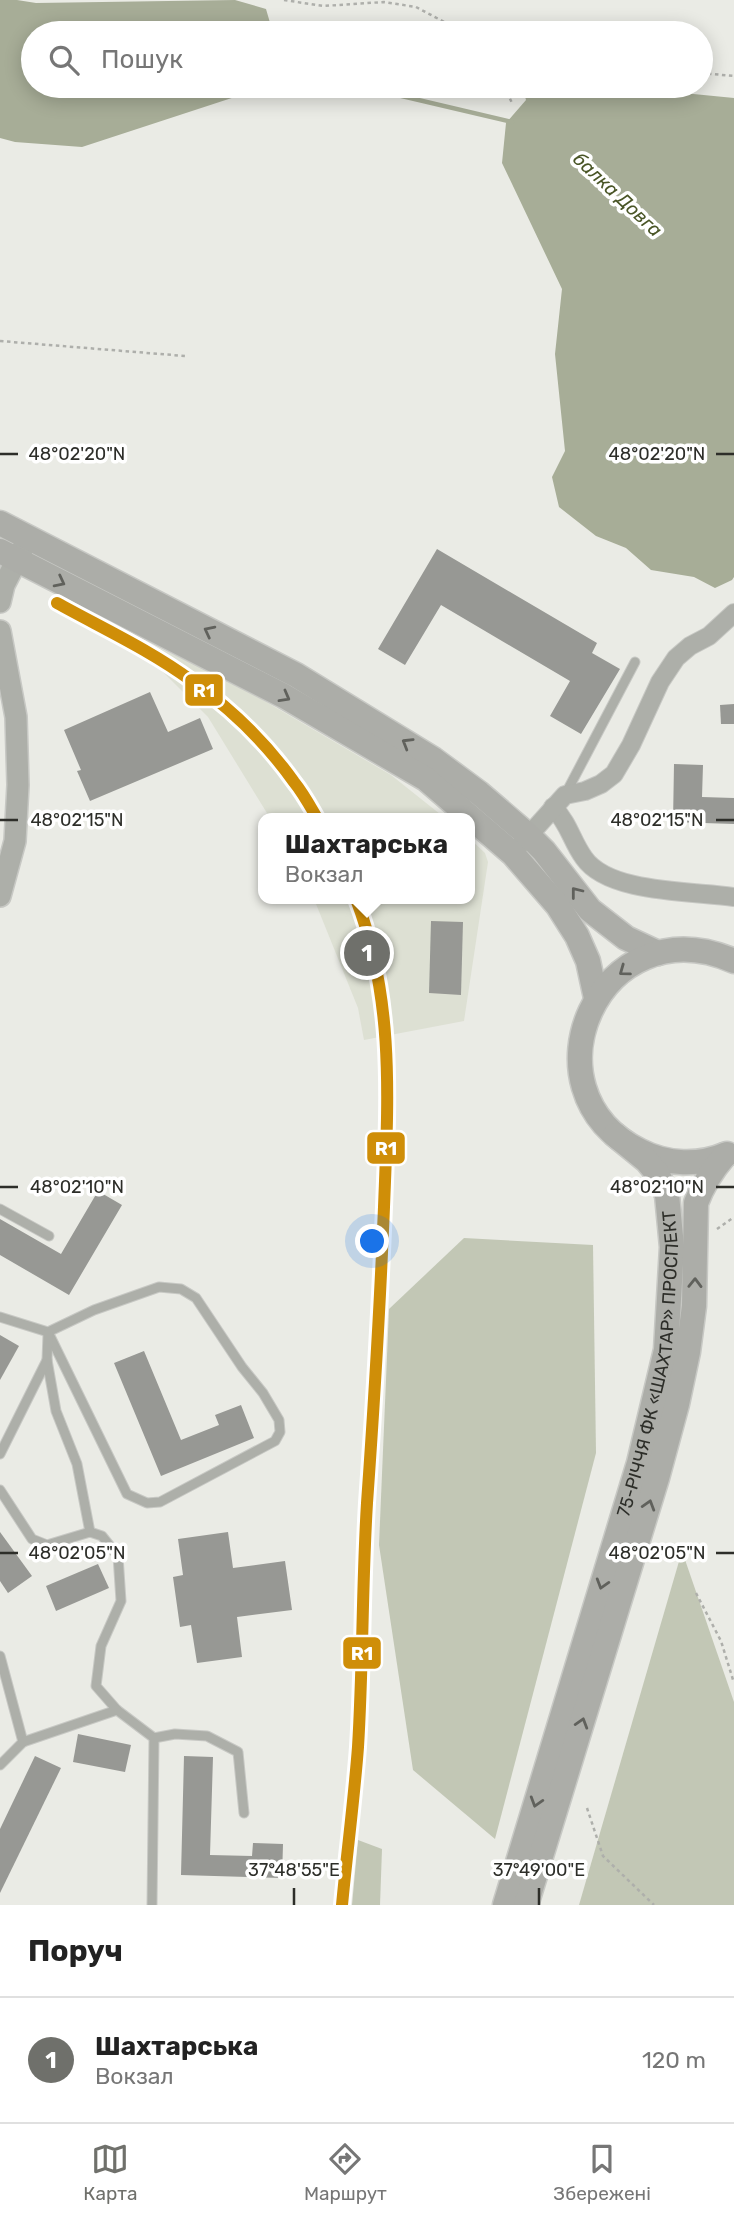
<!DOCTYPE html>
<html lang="uk">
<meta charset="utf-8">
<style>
:root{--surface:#fff;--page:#f2f2f2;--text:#222;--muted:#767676;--line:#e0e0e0;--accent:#6f706b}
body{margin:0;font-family:Rubik,sans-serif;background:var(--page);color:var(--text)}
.you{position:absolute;left:373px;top:1242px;width:24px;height:24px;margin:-18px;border:5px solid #fff;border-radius:50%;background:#1a73e8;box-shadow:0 0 0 10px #1a73e833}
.badge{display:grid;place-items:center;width:46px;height:46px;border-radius:50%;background:var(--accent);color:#fff;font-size:23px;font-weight:700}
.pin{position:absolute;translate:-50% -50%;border:4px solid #fff;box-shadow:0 2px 7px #0006}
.popup{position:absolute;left:258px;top:813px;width:217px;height:91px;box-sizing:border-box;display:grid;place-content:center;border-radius:14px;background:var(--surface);filter:drop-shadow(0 2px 5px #0005);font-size:23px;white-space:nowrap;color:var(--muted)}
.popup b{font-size:26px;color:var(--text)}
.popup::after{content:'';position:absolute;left:50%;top:100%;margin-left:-14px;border:14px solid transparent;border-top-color:var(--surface)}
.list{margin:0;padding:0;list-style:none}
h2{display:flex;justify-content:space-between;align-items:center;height:91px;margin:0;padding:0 28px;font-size:30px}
h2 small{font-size:23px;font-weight:400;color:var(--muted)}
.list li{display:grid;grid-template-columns:46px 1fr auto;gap:21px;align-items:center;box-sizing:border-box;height:126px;padding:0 28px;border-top:2px solid var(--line)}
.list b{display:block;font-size:26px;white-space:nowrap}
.list p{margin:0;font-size:23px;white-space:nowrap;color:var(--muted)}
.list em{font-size:23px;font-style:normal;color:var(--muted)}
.icon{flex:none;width:38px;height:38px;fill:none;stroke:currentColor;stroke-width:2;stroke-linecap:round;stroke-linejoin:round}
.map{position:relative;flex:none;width:734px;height:1905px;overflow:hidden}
.search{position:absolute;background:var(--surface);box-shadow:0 4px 18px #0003;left:21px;right:21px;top:21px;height:77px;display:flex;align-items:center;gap:18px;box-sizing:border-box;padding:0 24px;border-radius:38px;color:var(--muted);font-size:26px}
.sheet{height:217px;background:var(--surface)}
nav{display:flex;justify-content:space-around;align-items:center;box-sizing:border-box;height:98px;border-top:2px solid var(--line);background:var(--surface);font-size:19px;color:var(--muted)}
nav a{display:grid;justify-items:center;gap:4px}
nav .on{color:var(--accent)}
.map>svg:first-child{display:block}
.built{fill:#dde0d3}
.forest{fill:#c2c7b5}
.water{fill:#a7ad97}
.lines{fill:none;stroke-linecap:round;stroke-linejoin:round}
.stream{stroke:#a7ad97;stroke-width:4.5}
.building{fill:#979894}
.service-casing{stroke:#c7c8c4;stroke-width:11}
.minor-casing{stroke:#c7c8c4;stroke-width:20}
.tertiary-casing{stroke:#c7c8c4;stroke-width:24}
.secondary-casing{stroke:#c7c8c4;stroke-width:27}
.path{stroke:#aeafab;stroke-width:2.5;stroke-dasharray:3.5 3.5;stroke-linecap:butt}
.service{stroke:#adafa9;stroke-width:9}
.minor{stroke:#adafa9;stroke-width:18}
.tertiary{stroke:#adafa9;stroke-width:21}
.secondary{stroke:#acada8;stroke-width:24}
.rail-1-casing{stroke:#fff;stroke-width:18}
.rail-1{stroke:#cf8e08;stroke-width:12}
.oneway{stroke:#60615c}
.ticks{fill:none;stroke:#2d2e29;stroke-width:2.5}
.labels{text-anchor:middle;stroke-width:7;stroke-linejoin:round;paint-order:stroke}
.street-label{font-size:18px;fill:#2d2e29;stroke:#fff}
.water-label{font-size:19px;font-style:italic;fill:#4a5627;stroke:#fff}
.ticks-label{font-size:18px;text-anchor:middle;fill:#2d2e29;stroke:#fff;stroke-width:7;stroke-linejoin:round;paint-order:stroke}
.line-badge{stroke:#fff;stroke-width:2.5}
.badge-label{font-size:19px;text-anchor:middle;font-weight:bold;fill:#fff}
</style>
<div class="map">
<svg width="734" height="1905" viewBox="0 0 734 1905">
<rect width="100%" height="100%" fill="#eaebe5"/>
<g class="built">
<path d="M 57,600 L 234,683 L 391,775 L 445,818 L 270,818 L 208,717 L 160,669 L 54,607 Z"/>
<path d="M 470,839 L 485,853 L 488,862 L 464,1021 L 364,1040 L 358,1008 L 314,899 L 470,899 Z"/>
</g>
<g class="forest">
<path d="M 464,1238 L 593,1245 L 596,1453 L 495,1839 L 413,1770 L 379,1545 L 389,1309 Z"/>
<path d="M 682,1551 L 734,1702 L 734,1905 L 579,1905 Z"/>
<path d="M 358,1840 L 382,1849 L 380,1905 L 352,1905 Z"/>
</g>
<g class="water">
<path d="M 0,0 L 17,0 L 36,3 L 235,0 L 266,9 L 273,33 L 33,33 L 33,86 L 255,86 L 247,93 L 82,147 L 15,142 L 0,138 Z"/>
<path d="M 522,86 L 612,86 L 734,98 L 734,577 L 732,580 L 715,588 L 694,577 L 651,570 L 626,548 L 596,536 L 559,507 L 552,477 L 565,451 L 555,354 L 562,289 L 502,163 L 506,123 L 526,100 Z"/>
</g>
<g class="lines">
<path class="stream" d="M 359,86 L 512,122"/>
</g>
<g class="building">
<path d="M 437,549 L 597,643 L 592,653 L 620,669 L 581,734 L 550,716 L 570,681 L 441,605 L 405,665 L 378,649 Z"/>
<path d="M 150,692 L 168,732 L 200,718 L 213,749 L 90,801 L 77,771 L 81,770 L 64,730 Z"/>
<path d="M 734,704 L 734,724 L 721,724 L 720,705 Z"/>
<path d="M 674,764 L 703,765 L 702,797 L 734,798 L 734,824 L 673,822 Z"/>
<path d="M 431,921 L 463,922 L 461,995 L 429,993 Z"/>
<path d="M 98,1191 L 122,1205 L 69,1295 L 0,1255 L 0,1219 L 61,1254 Z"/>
<path d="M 0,1335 L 19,1346 L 0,1380 Z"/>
<path d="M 144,1351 L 181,1440 L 219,1425 L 215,1415 L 241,1405 L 254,1438 L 161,1476 L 114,1363 Z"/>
<path d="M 0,1532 L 32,1576 L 8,1593 L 0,1581 Z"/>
<path d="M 228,1532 L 233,1568 L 285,1561 L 292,1610 L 237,1617 L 242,1657 L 197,1663 L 191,1625 L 180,1627 L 173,1577 L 183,1575 L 178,1539 Z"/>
<path d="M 98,1564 L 109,1588 L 56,1611 L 46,1586 Z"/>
<path d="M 78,1734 L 131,1745 L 125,1772 L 73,1762 Z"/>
<path d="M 35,1756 L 61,1768 L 0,1893 L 0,1829 Z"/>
<path d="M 184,1756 L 213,1757 L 210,1855 L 252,1856 L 253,1843 L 283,1844 L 282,1878 L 181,1875 Z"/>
</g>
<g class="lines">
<defs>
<g id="service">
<path d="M 566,793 L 635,662"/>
<path d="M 0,1209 L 49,1236"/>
<path d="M 0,1317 L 48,1332 L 94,1310 L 159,1287 L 181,1289 L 196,1298 L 242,1367 L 263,1393 L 279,1420 L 280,1432 L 275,1441 L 160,1502 L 147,1503 L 127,1494 L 48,1332"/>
<path d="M 47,1360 L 56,1411 L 77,1464 L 90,1532"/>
<path d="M 0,1454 L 47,1360 L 48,1334"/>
<path d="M 0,1490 L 32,1539 L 47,1545 L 90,1532 L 102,1536 L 118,1556 L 121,1601 L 101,1646 L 96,1686 L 117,1710"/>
<path d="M 0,1656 L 23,1742 L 0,1765"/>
<path d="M 154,1738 L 175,1734 L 207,1736 L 238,1752 L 244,1813"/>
<path d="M 23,1742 L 117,1710 L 154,1738 L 152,1905"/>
</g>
<g id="minor">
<path d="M 553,807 C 570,825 571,840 584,858 C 609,894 694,891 734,897"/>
<path d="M 522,843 L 565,795 L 585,791 L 601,784 L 614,774 L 631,745 L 660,682 L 676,658 L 690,646 L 709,636 L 734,613"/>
</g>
<g id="tertiary">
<path d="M 0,602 L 4,585 L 24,546"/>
<path d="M 0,631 L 16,717 L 18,785 L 15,841 L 0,896"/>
</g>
<g id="secondary">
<path d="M 0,523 L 296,675 L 433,759 L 479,793 L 529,836 L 544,851 L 590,910 L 626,938 L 658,953"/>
<path d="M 0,551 L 284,696 L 426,779 L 513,854 L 558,906 L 577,936 L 588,961 L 596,998"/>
<path d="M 727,1154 C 699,1166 667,1165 640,1151 C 517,1090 600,902 734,961"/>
<path id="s1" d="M 505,1905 L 639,1463 L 666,1350 L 672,1247 L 667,1195 L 657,1173 L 647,1161 L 615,1135"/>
<path d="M 526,1905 L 657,1478 L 677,1404 L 688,1352 L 694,1306 L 696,1203 C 703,1184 712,1170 725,1155"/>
</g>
</defs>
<use href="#service" class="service-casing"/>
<use href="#minor" class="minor-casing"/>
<use href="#tertiary" class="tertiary-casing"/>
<use href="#secondary" class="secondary-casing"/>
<g class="path">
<path d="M 284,0 L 323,6 L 384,2 L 416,7 L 465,33"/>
<path d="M 701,73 L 734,76"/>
<path d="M 504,86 L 512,103"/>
<path d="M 0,341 L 185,356"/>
<path d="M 717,1229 L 734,1217"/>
<path d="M 696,1593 L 721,1641 L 734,1683"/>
<path d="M 587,1808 L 603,1856 L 654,1905"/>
</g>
<use href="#service" class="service"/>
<use href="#minor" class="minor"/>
<use href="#tertiary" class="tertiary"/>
<use href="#secondary" class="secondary"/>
<defs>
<g id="rail-1">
<path d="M 57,603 C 102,628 150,650 192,681 C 230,708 267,744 294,782 C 303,793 310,806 317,818"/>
<path d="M 342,1905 C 347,1852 354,1800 358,1747 C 363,1666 362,1584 367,1503 C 374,1405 380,1306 384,1207 C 388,1101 395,1000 356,899"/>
</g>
</defs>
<use href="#rail-1" class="rail-1-casing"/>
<use href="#rail-1" class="rail-1"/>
</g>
<defs><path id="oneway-chevron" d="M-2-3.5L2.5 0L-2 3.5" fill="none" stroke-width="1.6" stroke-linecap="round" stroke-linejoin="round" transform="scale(1.75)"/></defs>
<g class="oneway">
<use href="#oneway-chevron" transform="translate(60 582) rotate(27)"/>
<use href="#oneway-chevron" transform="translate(209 631) rotate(-153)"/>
<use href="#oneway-chevron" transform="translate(285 697) rotate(29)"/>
<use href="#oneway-chevron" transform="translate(407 743) rotate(-149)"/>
<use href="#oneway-chevron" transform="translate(576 892) rotate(-128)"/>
<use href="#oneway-chevron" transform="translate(624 971) rotate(144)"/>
<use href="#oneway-chevron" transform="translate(695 1283) rotate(-89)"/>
<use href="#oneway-chevron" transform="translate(649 1505) rotate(-73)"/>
<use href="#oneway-chevron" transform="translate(602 1584) rotate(107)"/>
<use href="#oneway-chevron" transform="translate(582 1723) rotate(-73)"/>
<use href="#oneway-chevron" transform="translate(536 1802) rotate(107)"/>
</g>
<path class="ticks" d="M 0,454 L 18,454M 716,454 L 734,454M 0,820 L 18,820M 716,820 L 734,820M 0,1187 L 18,1187M 716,1187 L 734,1187M 0,1553 L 18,1553M 716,1553 L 734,1553M 294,1888 L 294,1905M 539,1888 L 539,1905"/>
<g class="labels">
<g class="street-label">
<text dy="6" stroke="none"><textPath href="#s1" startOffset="562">75-РІЧЧЯ ФК «ШАХТАР» ПРОСПЕКТ</textPath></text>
</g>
<g class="water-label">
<text transform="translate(618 194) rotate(43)" y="7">балка Довга</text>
</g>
</g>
<g class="ticks-label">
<text x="77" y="460">48°02'20"N</text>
<text x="657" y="460">48°02'20"N</text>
<text x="77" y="826">48°02'15"N</text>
<text x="657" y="826">48°02'15"N</text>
<text x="77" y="1193">48°02'10"N</text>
<text x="657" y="1193">48°02'10"N</text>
<text x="77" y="1559">48°02'05"N</text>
<text x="657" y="1559">48°02'05"N</text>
<text x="294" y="1876">37°48'55"E</text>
<text x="539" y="1876">37°49'00"E</text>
</g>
<g class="line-badge">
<rect x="184" y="673" width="40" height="34" rx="7" fill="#cf8e08"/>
<rect x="366" y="1131" width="40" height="34" rx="7" fill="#cf8e08"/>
<rect x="342" y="1636" width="40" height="34" rx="7" fill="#cf8e08"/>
</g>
<g class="badge-label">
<text x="204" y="697">R1</text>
<text x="386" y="1155">R1</text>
<text x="362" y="1660">R1</text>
</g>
</svg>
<div class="you"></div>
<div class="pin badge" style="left:367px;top:953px">1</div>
<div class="popup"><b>Шахтарська</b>Вокзал</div>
<div class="search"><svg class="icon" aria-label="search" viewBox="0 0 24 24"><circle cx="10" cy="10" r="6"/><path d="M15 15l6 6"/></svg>Пошук</div>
</div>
<section class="sheet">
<h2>Поруч<small></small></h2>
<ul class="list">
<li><span class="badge">1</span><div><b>Шахтарська</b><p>Вокзал</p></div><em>120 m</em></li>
</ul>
</section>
<nav>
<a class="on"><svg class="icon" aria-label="map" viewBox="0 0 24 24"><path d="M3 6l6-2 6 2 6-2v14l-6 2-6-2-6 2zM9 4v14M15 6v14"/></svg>Карта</a>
<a><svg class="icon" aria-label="directions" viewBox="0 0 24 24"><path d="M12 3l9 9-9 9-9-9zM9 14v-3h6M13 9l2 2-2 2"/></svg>Маршрут</a>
<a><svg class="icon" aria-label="saved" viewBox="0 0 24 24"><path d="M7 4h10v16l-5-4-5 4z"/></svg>Збережені</a>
</nav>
